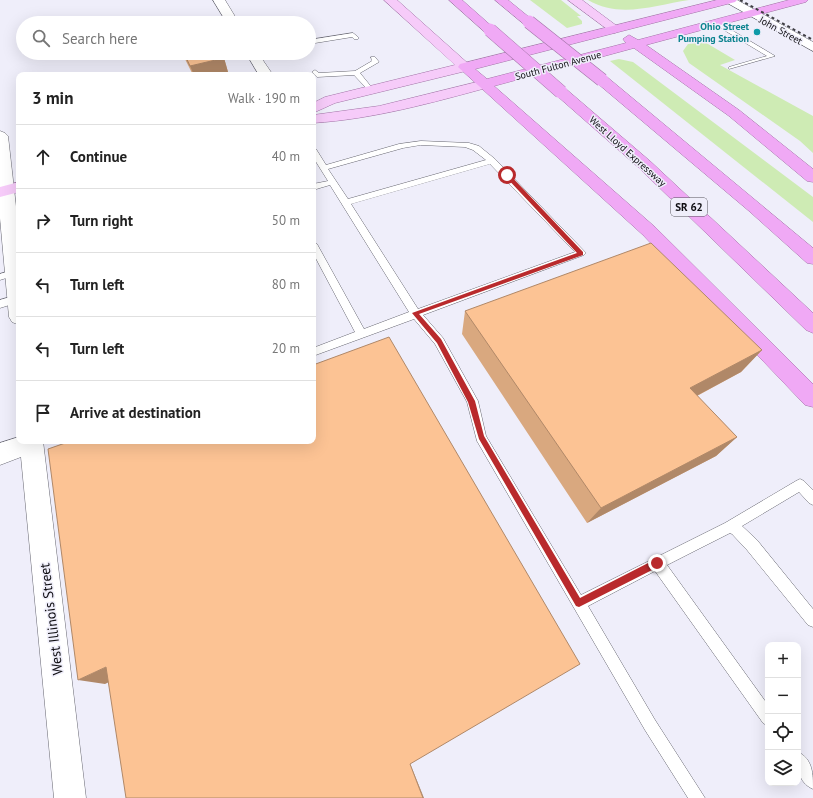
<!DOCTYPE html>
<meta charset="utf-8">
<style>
:root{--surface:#fff;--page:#f6f6f6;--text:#222;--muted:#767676;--line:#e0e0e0}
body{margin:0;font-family:"PT Sans",sans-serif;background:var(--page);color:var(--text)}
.controls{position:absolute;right:12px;bottom:12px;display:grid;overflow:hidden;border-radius:8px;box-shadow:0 4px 16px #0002}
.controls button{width:36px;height:36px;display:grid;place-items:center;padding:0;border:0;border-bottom:1px solid var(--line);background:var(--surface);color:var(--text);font:20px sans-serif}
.stop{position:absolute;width:12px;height:12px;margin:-9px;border:3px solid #b92a2c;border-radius:50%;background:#fff}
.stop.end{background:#b92a2c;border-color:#fff;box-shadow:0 1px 4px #0008}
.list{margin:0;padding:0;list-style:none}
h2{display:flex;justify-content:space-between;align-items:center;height:52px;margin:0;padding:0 16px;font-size:17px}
h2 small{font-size:13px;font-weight:400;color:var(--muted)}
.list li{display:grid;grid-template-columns:26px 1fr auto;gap:12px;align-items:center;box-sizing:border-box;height:64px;padding:0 16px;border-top:1px solid var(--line)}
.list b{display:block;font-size:15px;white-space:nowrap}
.list em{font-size:13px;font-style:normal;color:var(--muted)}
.icon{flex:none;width:22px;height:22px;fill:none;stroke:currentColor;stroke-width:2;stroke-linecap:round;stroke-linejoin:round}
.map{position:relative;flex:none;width:813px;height:798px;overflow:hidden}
.search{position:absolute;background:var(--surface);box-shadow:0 4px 16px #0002;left:16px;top:16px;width:300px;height:44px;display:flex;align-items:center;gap:10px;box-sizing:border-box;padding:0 14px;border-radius:22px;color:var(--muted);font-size:15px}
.panel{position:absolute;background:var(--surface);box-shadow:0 4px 16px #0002;left:16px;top:72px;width:300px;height:372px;border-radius:8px}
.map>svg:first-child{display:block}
.green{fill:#ceebb4}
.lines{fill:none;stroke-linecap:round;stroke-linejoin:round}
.lane-casing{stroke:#676771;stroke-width:1}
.street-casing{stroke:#676771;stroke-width:1}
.primary-casing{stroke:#a173a6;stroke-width:1}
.highway-casing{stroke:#a173a6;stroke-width:1}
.lane{fill:#fff;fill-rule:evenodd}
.street{fill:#fff;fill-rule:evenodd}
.primary{fill:#f6cbf9;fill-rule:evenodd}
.highway{fill:#f0a9f5;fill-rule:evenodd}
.rail{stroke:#3f3e44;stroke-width:2;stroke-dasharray:3 3;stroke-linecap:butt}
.highway-bridge-casing{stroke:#a173a6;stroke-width:14;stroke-linecap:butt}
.highway-bridge{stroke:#f0a9f5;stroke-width:13}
.wall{fill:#d9a87f}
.shaded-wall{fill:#b08868}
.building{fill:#fcc394;stroke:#b08868}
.route{fill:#b92a2c}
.culture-dot{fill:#0f9aa8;stroke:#efeefa;stroke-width:1.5}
.labels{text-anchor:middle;stroke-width:3;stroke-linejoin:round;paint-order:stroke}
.far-culture-label{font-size:10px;font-weight:bold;fill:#0d838f;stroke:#efeefa;text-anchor:end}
.far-street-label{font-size:10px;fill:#0f0e12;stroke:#efeefa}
.shield{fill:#efeefa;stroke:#525158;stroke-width:1}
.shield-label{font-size:11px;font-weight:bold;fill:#0f0e12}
.near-street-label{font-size:14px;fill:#0f0e12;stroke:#efeefa}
</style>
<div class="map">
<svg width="813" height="798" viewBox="0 0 813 798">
<rect width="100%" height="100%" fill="#efeefa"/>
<g class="green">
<path d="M 530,0 L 561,0 L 581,16 L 577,16 L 582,21 L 582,24 L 567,28 Z"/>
<path d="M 588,0 L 689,0 C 655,5 620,19 588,0 Z"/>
<path d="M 703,41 L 735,60 L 720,65 L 813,116 L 813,153 L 800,141 L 689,63 L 683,51 L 688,44 Z"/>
<path d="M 619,59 L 633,62 L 813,197 L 813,222 L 610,61 Z"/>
</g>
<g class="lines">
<defs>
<g id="lane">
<path d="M 714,22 L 718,22 L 775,56 L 729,69 L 729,67 L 767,56 L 714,24 Z"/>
<path d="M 353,33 L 358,37 L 358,39 L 354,39 L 352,37 L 309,44 L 309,40 Z"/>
<path d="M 371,57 L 375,57 L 379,62 L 360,73 L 373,89 L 373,91 L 369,91 L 354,75 L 317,77 L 312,72 L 315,70 L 319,73 L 355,71 L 372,61 Z"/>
<path d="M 421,141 L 469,143 L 479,146 L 495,159 L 586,253 L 584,255 L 423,315 L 443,338 L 478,401 L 486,436 L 581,595 L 725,523 L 796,481 L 800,479 L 804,481 L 813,490 L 813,505 L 809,503 L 799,492 L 742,526 L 757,540 L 813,609 L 813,627 L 808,625 L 747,550 L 732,534 L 730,533 L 667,565 L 768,705 L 768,726 L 763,723 L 655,571 L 588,606 L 655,720 L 705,798 L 688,798 L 645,730 L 477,441 L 467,402 L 435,344 L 414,319 L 313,356 L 313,348 L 355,332 L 313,253 L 313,241 L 317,244 L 364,329 L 409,312 L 330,185 L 313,190 L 313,184 L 328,181 L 313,157 L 313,149 L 316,149 L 326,165 L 399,144 ZM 421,145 L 465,147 L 473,150 L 486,160 L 348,199 L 328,169 L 403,148 ZM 490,164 L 575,252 L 418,309 L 351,204 Z"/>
<path d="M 19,268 L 19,274 L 0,280 L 0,274 Z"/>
<path d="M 17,295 L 19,296 L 19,302 L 0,308 L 0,300 Z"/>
<path d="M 798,752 C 813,759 813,774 813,789 C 797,782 798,767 798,752 Z"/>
</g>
<g id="street">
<path d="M 213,0 L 225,0 L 239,23 L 227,23 Z"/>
<path d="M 722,0 L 737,0 L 813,42 L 813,51 Z"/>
<path d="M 246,53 L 258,53 L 273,75 L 259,75 Z"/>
<path d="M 0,131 L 5,133 L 8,136 L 19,233 L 19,325 L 12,322 L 9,317 L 0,218 Z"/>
<path d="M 19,437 L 19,441 L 43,441 L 86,798 L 54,798 L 21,457 L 0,465 L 0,443 Z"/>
</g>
<g id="primary">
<path d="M 384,0 L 397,0 L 472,67 L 470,70 L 335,103 L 313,113 L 313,103 L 325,97 L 455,65 Z"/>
<path d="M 568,0 L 582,0 L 621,29 L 615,33 L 611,32 Z"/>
<path d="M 485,80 L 490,81 L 492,84 L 490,87 C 431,103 374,119 313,123 L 313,115 L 379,106 Z"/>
<path d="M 19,182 L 19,192 L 0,197 L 0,187 Z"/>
</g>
<g id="highway">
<path d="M 449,0 L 462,0 L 496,30 L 494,33 L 486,33 Z"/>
<path d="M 495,0 L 508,0 L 535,22 L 529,26 L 525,25 Z"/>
<path d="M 717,0 L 737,0 L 735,2 L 475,69 L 487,79 L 626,43 L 623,39 L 629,35 L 638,40 L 789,0 L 808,0 L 806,2 L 646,45 L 739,110 L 813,169 L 813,182 L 807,181 L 729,116 L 634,48 L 494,86 L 655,227 L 813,384 L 813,407 L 805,405 L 643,235 L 458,67 L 460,64 Z"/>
<path d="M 602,76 L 607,77 L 813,248 L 813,264 L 807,263 L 749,211 L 597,83 L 595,80 L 597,77 Z"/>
<path d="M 561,88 L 566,89 L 650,161 L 813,313 L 813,333 L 806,330 L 638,167 L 556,95 L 554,92 L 556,89 Z"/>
</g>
</defs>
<use href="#lane" class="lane-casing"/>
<use href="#street" class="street-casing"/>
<use href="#primary" class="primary-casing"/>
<use href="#highway" class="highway-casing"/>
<use href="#lane" class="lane"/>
<use href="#street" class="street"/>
<use href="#primary" class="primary"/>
<use href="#highway" class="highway"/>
<path class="rail" d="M 740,0 L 813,40"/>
<defs>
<g id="highway-bridge">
<path d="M 529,22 L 602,80"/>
<path d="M 490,30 L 561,92"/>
</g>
</defs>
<use href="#highway-bridge" class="highway-bridge-casing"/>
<use href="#highway-bridge" class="highway-bridge"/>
</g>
<g class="wall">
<path d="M 182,53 L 221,53 L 224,58 L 228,72 L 215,75 L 193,75 Z"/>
<path d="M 465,311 L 762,350 L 741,372 L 697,396 L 737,437 L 716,456 L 587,523 L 462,334 Z"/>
</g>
<g class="shaded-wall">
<path d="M 224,58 L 228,72 L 215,75 L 194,75 L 190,66 Z"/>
<path d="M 762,350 L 741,372 L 672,409 L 690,388 Z"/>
<path d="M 737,437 L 716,456 L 587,523 L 601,508 Z"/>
<path d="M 106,667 L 130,672 L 105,684 L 78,680 Z"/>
<path d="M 409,761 L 424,798 L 423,798 L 410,764 Z"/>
</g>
<g class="building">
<path d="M 184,53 L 221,53 L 224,58 L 190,66 Z"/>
<path d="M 651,243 L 762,350 L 690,388 L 737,437 L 601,508 L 465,311 Z"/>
<path d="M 389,337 L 580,664 L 410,764 L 423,798 L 126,798 L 106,667 L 78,680 L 48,449 L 71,441 L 313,441 L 313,365 Z"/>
</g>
<path class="route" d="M 505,174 L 509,174 L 583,252 L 583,255 L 419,314 L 441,339 L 475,401 L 484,436 L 580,598 L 654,560 L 660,560 L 660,566 L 579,607 L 576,606 L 479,439 L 468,402 L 437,343 L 412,313 L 577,253 L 505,176 Z"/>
<circle class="culture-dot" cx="757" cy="32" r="4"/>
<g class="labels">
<g class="far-culture-label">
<text x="749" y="30">Ohio Street<tspan x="749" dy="12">Pumping Station</tspan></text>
</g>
<g class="far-street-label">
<text transform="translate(781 30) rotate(29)" y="4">John Street</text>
<text transform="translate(558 65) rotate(-15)" y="4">South Fulton Avenue</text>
<text transform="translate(628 151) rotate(42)" y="4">West Lloyd Expressway</text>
</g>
<rect class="shield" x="671" y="198" width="36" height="18" rx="3"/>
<g class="shield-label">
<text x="689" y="211">SR 62</text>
</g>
<g class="near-street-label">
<text transform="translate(51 619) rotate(-97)" y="5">West Illinois Street</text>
</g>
</g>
</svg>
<div class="controls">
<button>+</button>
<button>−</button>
<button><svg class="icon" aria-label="locate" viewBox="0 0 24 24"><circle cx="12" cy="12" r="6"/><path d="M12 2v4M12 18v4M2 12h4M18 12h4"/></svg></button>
<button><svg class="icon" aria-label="layers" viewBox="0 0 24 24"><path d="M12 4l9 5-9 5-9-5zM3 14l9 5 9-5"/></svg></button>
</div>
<div class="stop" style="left:507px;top:175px"></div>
<div class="stop end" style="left:657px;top:563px"></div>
<div class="search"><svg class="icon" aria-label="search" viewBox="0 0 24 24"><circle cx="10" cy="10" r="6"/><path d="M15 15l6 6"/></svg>Search here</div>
<section class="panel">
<h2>3 min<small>Walk · 190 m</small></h2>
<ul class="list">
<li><svg class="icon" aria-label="ahead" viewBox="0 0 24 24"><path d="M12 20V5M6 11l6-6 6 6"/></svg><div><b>Continue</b></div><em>40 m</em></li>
<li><svg class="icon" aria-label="right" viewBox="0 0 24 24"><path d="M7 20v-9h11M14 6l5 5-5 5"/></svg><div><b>Turn right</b></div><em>50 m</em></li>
<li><svg class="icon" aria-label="left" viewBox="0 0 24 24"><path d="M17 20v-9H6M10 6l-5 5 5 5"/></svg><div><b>Turn left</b></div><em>80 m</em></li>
<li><svg class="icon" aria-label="left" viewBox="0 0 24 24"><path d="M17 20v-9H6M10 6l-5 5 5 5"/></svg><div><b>Turn left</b></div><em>20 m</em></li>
<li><svg class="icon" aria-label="arrive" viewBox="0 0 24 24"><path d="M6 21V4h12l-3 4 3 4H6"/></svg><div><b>Arrive at destination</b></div></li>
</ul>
</section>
</div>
